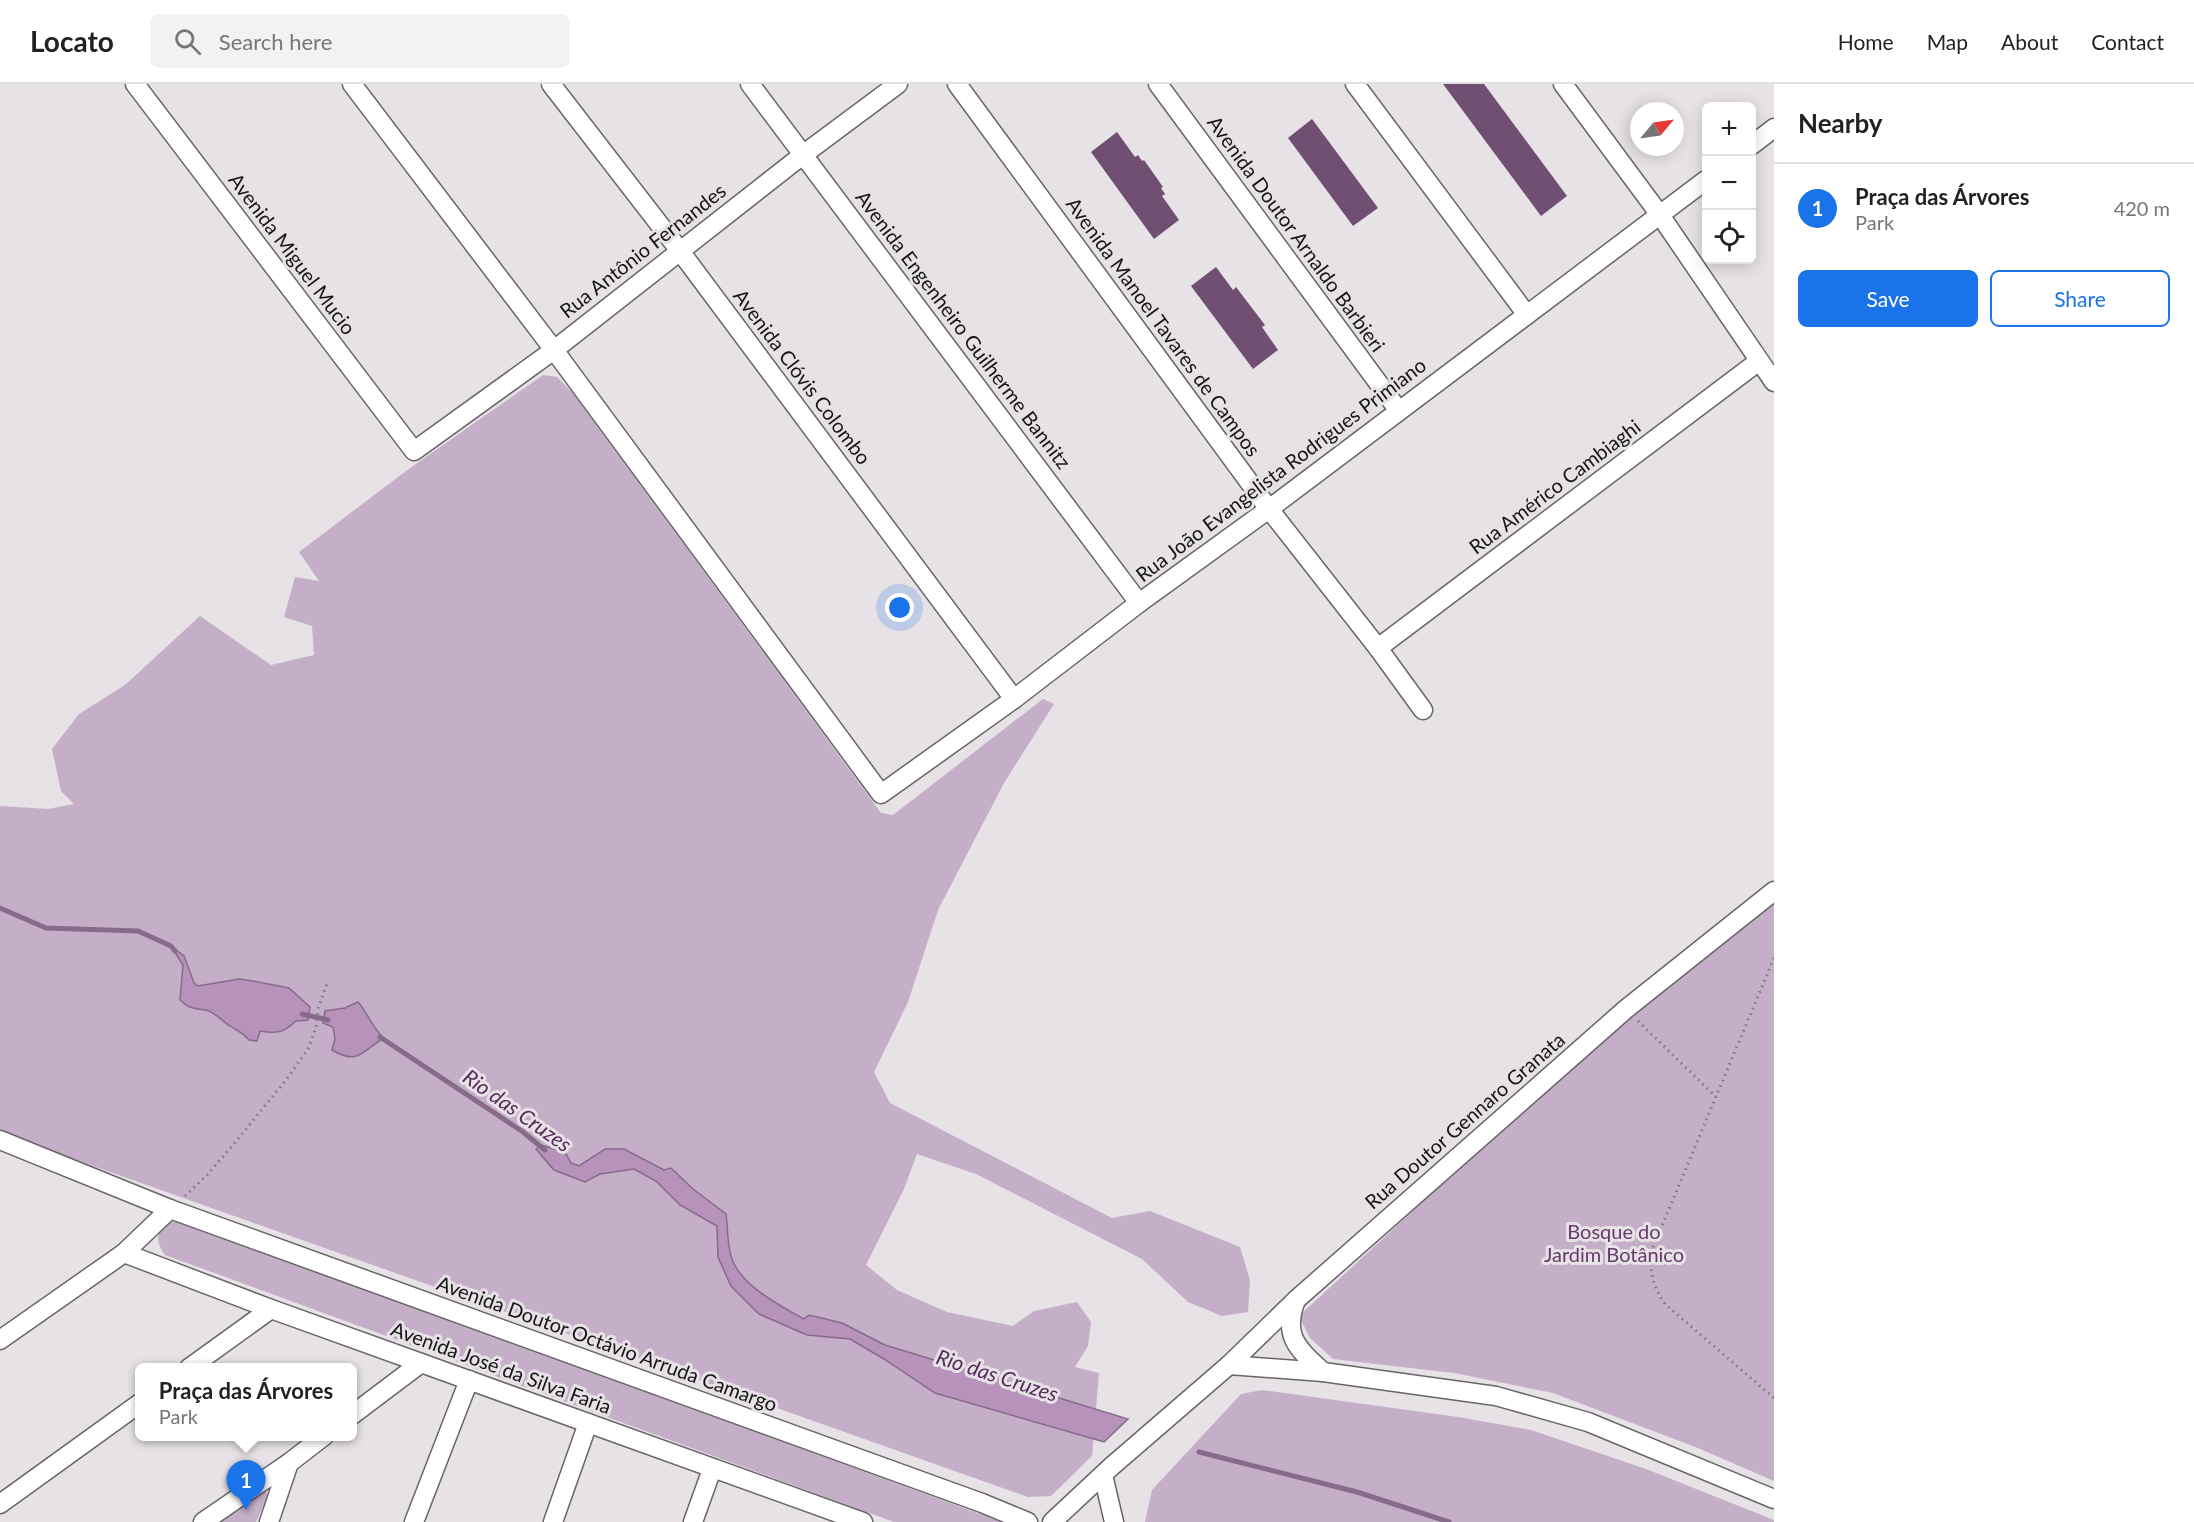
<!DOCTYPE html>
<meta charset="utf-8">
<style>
:root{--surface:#fff;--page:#f2f2f2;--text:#222;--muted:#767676;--line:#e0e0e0;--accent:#1a73e8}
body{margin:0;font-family:Lato,sans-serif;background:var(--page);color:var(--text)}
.controls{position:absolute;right:18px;top:18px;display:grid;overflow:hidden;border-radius:9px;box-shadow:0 3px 15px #0003}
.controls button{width:54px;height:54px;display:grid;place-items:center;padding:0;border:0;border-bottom:2px solid var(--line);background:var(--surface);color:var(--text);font:30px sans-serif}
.compass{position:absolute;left:1630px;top:18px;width:54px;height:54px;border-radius:50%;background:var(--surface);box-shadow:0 3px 15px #0003;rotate:61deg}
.you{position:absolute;left:900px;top:524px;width:21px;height:21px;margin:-15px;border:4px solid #fff;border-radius:50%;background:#1a73e8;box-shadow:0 0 0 9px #1a73e833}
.badge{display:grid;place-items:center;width:39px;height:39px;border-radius:50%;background:var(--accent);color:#fff;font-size:20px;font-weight:700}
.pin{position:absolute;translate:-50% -50px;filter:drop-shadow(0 2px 3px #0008)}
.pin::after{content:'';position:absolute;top:32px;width:21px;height:18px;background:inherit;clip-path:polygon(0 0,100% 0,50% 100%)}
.popup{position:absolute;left:135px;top:1279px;width:222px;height:78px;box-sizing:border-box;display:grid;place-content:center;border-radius:9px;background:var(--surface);filter:drop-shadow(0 2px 4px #0005);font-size:20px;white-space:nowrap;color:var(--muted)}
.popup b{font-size:22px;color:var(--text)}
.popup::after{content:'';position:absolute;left:50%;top:100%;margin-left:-12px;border:12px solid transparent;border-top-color:var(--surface)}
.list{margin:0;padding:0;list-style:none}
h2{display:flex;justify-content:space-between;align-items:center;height:78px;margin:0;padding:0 24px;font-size:26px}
h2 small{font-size:20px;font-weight:400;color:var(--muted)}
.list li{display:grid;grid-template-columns:39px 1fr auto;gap:18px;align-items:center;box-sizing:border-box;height:90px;padding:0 24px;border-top:2px solid var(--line)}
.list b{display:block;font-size:22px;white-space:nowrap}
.list p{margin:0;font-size:20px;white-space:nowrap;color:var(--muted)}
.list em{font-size:20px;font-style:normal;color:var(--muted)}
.actions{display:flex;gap:12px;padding:18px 24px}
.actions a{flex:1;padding:14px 0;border:2px solid var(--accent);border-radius:9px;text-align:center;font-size:21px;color:var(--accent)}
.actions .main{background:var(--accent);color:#fff}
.icon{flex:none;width:33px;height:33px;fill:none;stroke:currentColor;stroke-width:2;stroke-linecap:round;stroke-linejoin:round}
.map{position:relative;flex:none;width:1774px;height:1438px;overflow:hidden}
header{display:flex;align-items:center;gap:36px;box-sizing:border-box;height:84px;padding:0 30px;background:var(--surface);border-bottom:2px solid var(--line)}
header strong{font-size:28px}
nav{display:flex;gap:33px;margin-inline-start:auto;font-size:21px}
.search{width:420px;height:54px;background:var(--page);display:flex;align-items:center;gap:15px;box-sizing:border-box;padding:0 21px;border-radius:9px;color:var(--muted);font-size:22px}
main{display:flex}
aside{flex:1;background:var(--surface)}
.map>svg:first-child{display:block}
.green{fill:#c5aec7}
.water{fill:#b792ba;stroke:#876c89;stroke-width:1.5}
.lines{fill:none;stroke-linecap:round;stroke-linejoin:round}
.stream{stroke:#876c89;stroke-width:5}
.building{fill:#704f73}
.minor-casing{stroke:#686568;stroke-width:21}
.path{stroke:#7d7a7d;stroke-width:3;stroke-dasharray:1.5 4.5;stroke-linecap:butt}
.minor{stroke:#fff;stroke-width:18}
.labels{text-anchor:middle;stroke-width:6;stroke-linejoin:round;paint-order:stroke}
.street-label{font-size:20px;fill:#161517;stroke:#e6e2e6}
.park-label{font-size:20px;fill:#67396c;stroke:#e6e2e6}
.water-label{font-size:21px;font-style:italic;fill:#572a5c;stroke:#e6e2e6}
</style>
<header>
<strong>Locato</strong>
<div class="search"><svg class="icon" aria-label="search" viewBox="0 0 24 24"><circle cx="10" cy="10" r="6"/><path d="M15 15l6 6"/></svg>Search here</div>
<nav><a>Home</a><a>Map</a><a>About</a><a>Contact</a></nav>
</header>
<main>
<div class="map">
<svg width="1774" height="1438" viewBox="0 0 1774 1438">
<rect width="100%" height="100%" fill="#e6e2e6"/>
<g class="green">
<path d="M 543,291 L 557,293 L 572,308 L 881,729 L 893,731 L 1043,615 L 1054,620 L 1004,699 L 938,826 L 908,918 L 874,988 L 890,1019 L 1112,1134 L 1150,1127 L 1240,1163 L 1250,1196 L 1248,1228 L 1222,1232 L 1188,1218 L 1142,1175 L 976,1090 L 917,1070 L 904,1105 L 866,1181 L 897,1206 L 947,1228 L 1013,1242 L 1034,1227 L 1077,1218 L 1091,1238 L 1088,1262 L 1075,1283 L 1099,1289 L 1092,1372 L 1051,1412 L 1028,1413 L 0,1049 L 0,722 L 48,725 L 74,720 L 61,707 L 52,665 L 79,630 L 125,601 L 200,532 L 271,581 L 314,571 L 312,542 L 284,533 L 295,493 L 319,497 L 299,468 L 406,387 Z"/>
<path d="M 1774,810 L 1774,1397 L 1698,1364 L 1553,1309 L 1454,1289 L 1333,1275 L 1310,1254 L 1299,1232 L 1648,910 Z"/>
<path d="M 180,1136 L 999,1437 L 1001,1438 L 894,1438 L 165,1171 C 151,1154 160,1138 180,1136 Z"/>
<path d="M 1262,1306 L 1458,1333 L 1531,1346 L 1646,1385 L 1774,1436 L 1774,1438 L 1145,1438 L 1152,1406 L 1241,1310 Z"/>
<path d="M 263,1405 L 267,1409 L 267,1414 L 256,1438 L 215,1438 Z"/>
</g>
<g class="water">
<path d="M 171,862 L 184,872 L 194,899 L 198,902 L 239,895 L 253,897 L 289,904 L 310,923 L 308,936 L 296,937 C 283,949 277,950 260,947 L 257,957 L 249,956 C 242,947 239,948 230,942 C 222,937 216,929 206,926 C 194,924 189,925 180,916 L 183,881 Z"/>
<path d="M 358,918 C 368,929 372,944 384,954 C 363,966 359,982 332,966 L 335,955 L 333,943 L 323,939 L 325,927 L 345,924 Z"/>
<path d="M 541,1061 L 565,1068 L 571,1079 L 579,1082 L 605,1065 L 624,1065 L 664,1086 L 671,1084 L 693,1105 L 726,1130 C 728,1143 727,1159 731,1172 C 739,1201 779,1221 804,1235 L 809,1231 L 842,1239 L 885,1261 L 1128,1335 L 1104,1358 L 935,1309 L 884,1275 L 850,1255 L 807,1251 L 759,1230 L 731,1202 L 718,1173 L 717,1142 L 680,1121 L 656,1097 L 634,1085 L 600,1090 L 585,1098 L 554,1086 L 536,1065 Z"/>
</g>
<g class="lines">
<g class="stream">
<path d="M 0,824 L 46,844 L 138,847 L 171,862 L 175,867"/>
<path d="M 302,930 L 328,936"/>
<path d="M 380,953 L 523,1048 L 545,1066"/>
<path d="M 1199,1368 L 1357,1408 L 1449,1438"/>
</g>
</g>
<g class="building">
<path d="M 1443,0 L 1484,0 L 1567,112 L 1541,132 Z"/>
<path d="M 1312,35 L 1378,124 L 1353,142 L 1288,54 Z"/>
<path d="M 1117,48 L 1135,73 L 1138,71 L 1142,77 L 1144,76 L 1163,103 L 1161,104 L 1165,110 L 1162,112 L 1179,136 L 1154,155 L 1091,68 Z"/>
<path d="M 1216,183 L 1233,206 L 1236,203 L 1265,241 L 1262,243 L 1278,266 L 1253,285 L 1191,202 Z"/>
</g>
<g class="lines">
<defs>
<g id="minor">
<path d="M 135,0 L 414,367 L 554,266 L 804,70 L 898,0"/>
<path d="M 352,0 L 554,266 L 881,710 L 1014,615 L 1139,519 L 1269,425 L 1706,96"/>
<path d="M 551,0 L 680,167 L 1014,615"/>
<path d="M 750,0 L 1139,519"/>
<path d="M 957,0 L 1269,425 L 1378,564 L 1423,626"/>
<path d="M 1158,0 L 1399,327"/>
<path d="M 1355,0 L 1527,231"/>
<path d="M 1563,0 L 1660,131 L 1774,298"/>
<path d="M 1752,61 L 1774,44"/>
<path d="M 1378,564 L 1759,277"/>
<path d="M 0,1056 L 170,1125 L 982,1419 L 1028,1438"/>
<path d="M 124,1169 L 271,1225 L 863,1438"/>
<path d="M 1296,1216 C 1282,1252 1298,1265 1323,1288"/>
<path d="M 0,1256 L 124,1169 L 170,1125"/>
<path d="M 1229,1281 L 1323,1288 L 1496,1312 L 1588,1338 L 1774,1415"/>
<path d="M 189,1284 L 271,1225"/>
<path d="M 352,1331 L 421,1279"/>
<path d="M 1103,1391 L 1114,1438"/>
<path d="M 0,1420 L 140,1319"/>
<path d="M 203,1438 L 289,1379 L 324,1352"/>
<path d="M 269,1438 L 289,1379"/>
<path d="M 414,1438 L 469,1296"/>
<path d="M 553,1438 L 588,1339"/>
<path d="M 693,1438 L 712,1385"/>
<path d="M 1052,1438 L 1112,1382 L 1229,1281 L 1297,1215 L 1626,925 L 1774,807"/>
</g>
</defs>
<use href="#minor" class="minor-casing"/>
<g class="path">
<path d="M 1774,874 L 1651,1168 C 1650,1189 1653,1203 1665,1220 L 1774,1314"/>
<path d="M 1638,937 L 1716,1013"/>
<path d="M 185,1112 L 207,1091 L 233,1061 L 286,996 L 308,965 L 316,944 L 318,925 L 328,897"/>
</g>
<use href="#minor" class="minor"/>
</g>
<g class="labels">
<g class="street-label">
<text transform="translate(1296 150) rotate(54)" y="7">Avenida Doutor Arnaldo Barbieri</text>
<text transform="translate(643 167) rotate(-38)" y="7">Rua Antônio Fernandes</text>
<text transform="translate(292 170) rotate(53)" y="7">Avenida Miguel Mucio</text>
<text transform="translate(1163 243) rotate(54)" y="7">Avenida Manoel Tavares de Campos</text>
<text transform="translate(963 246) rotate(53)" y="7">Avenida Engenheiro Guilherme Bannitz</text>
<text transform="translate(802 293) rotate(53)" y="7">Avenida Clóvis Colombo</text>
<text transform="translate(1281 386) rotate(-37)" y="7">Rua João Evangelista Rodrigues Primiano</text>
<text transform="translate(1555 403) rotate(-37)" y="7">Rua Américo Cambiaghi</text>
<text transform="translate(1465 1037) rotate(-41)" y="7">Rua Doutor Gennaro Granata</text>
<text transform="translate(607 1260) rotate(20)" y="7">Avenida Doutor Octávio Arruda Camargo</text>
<text transform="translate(501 1284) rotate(20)" y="7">Avenida José da Silva Faria</text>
</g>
<g class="park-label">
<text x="1614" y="1155">Bosque do<tspan x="1614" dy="23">Jardim Botânico</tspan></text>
</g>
<g class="water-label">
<text transform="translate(517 1027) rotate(35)" y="7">Rio das Cruzes</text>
<text transform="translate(997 1292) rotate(18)" y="7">Rio das Cruzes</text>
</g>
</g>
</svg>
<div class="controls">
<button>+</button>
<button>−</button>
<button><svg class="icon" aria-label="locate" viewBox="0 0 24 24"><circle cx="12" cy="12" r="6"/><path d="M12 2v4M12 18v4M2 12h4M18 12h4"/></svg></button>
</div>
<svg class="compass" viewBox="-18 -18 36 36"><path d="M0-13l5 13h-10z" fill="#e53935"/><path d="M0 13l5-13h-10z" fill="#767676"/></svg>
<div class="you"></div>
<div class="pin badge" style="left:246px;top:1426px">1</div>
<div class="popup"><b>Praça das Árvores</b>Park</div>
</div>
<aside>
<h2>Nearby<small></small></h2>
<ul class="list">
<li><span class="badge">1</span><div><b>Praça das Árvores</b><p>Park</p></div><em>420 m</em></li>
</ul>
<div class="actions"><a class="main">Save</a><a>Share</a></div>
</aside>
</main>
